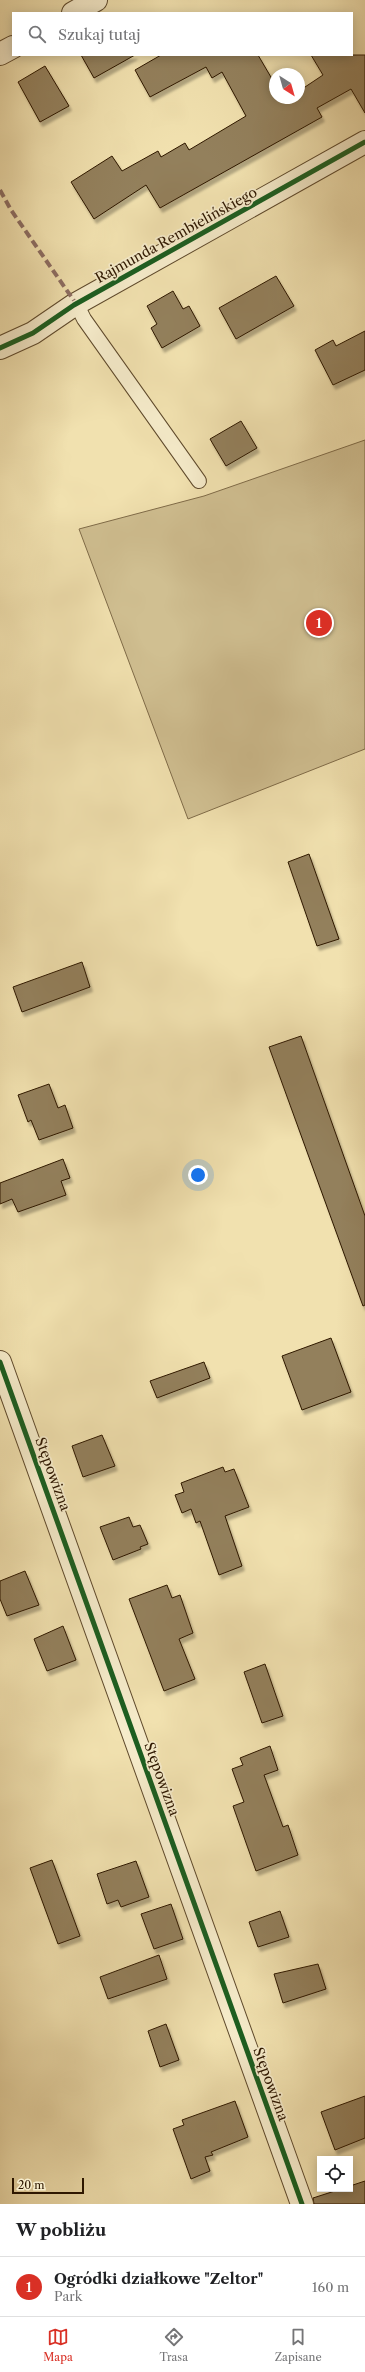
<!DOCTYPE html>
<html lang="pl">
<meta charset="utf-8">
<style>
:root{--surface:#fff;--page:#f6f6f6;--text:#202124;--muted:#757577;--line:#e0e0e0;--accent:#d93025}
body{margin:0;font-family:"Libre Caslon Text",serif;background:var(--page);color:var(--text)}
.controls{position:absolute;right:12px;bottom:12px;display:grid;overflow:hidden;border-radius:0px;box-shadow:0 2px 10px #0003}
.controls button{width:36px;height:36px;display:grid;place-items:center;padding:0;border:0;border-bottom:1px solid var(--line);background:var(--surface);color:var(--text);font:20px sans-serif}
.compass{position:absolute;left:269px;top:68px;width:36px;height:36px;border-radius:50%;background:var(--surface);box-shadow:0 2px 10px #0003;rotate:143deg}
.scale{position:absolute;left:12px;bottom:10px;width:72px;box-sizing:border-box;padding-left:4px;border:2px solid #2e1700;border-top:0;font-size:11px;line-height:14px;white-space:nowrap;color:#2e1700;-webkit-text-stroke:3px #f6eccb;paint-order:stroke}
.you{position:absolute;left:198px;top:1175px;width:14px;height:14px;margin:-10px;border:3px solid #fff;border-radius:50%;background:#1a73e8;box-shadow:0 0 0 6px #1a73e833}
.badge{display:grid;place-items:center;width:26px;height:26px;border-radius:50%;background:var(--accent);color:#fff;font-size:13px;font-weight:700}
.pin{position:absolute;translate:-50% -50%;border:2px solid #fff;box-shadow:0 1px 4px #0006}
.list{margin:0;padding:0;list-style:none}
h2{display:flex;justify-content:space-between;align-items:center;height:52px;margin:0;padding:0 16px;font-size:17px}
h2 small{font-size:13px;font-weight:400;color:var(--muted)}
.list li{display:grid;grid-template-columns:26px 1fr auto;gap:12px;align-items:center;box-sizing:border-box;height:60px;padding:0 16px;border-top:1px solid var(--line)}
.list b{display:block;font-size:15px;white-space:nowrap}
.list p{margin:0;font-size:13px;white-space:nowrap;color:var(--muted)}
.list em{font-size:13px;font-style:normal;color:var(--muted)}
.icon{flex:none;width:22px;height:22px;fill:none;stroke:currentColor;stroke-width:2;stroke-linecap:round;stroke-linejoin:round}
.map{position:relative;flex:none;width:365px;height:2204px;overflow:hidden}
.search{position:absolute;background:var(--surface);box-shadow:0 2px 10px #0003;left:12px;right:12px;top:12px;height:44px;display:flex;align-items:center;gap:10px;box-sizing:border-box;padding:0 14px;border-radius:0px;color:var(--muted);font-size:15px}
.sheet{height:112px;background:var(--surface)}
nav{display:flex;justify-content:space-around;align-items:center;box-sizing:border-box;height:56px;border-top:1px solid var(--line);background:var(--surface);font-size:11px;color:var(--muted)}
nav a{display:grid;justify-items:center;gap:2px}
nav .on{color:var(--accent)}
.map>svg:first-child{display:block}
.green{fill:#d0bf91;stroke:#7f6b48}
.building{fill:#93805b;stroke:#2e1700;filter:url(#shadow)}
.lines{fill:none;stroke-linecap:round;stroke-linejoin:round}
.service-casing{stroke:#5f4a2c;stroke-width:16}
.minor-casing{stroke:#5f4a2c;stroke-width:24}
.service{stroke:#f6eccb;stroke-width:14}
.minor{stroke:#f6eccb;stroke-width:22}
.quiet{stroke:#8d6e63;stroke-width:4;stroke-dasharray:8 4;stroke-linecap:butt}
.cycleway-casing{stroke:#f6eccb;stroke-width:8}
.cycleway{stroke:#1b5e20;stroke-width:5}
.labels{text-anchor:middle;stroke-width:3.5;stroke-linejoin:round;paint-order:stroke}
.street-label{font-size:14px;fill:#2e1700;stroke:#f6eccb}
</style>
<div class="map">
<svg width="365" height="2204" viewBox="0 0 365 2204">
<defs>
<filter id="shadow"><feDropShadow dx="2.5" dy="4.5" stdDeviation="1" flood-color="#0004"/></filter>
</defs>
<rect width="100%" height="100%" fill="#f1e1af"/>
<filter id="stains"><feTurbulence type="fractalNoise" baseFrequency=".005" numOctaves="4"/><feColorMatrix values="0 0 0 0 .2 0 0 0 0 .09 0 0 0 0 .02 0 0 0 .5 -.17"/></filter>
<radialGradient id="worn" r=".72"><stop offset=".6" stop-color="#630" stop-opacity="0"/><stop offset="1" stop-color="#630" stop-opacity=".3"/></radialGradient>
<path class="green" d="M 365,440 L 365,749 L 188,819 L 79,529 L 204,496 Z"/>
<g class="building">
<path d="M 81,55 L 135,55 L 94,78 Z"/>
<path d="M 161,55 L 258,55 L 275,84 L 275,98 L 283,98 L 284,100 L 299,98 L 299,91 L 323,75 L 311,55 L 365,55 L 365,113 L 351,89 L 317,108 L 322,117 L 160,208 L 146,185 L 94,219 L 71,182 L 112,156 L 122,171 L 158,151 L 161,157 L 185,143 L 189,150 L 246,116 L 222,72 L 212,78 L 206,67 L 150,97 L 135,70 Z"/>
<path d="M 45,66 L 69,106 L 40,122 L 18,82 Z"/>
<path d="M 276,276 L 294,306 L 236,339 L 219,308 Z"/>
<path d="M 173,291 L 183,309 L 189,306 L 200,326 L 162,348 L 151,328 L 157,324 L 147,306 Z"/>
<path d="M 365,331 L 365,370 L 333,385 L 315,350 L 333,340 L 336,346 Z"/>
<path d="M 241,421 L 257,448 L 226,466 L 210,439 Z"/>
<path d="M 309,854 L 339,939 L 317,946 L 288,862 Z"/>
<path d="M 82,962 L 90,987 L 22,1012 L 13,987 Z"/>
<path d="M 301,1036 L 365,1216 L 365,1305 L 363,1306 L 269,1047 Z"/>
<path d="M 49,1084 L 58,1108 L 65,1105 L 73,1128 L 39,1140 L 31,1120 L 28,1122 L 18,1095 Z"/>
<path d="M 63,1159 L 70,1178 L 61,1181 L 66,1195 L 18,1212 L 12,1199 L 0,1204 L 0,1183 Z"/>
<path d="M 331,1338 L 351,1392 L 302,1410 L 282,1356 Z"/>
<path d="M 204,1362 L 210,1378 L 157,1398 L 150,1381 Z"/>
<path d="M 102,1435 L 115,1466 L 83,1477 L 72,1446 Z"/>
<path d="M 223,1467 L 225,1472 L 234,1469 L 249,1507 L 225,1516 L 242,1566 L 219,1575 L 200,1521 L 196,1523 L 191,1509 L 182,1513 L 175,1495 L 184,1492 L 181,1483 Z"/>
<path d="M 129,1517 L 133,1527 L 140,1525 L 148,1544 L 140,1547 L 141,1549 L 113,1560 L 100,1527 Z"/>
<path d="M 25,1571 L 39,1605 L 7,1616 L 0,1599 L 0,1581 Z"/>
<path d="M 167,1585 L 172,1598 L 180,1595 L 193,1633 L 179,1639 L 195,1679 L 164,1691 L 129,1599 Z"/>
<path d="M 63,1626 L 76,1660 L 47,1671 L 34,1639 Z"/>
<path d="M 265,1664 L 283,1716 L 262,1723 L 244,1672 Z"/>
<path d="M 270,1746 L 278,1770 L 264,1775 L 283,1827 L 288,1825 L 298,1855 L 256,1871 L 233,1806 L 244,1802 L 232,1769 L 243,1765 L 240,1758 Z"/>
<path d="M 52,1860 L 80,1936 L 58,1944 L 30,1868 Z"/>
<path d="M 136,1861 L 149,1897 L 121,1907 L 118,1900 L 107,1904 L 97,1874 Z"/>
<path d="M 171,1904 L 183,1939 L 154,1949 L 141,1914 Z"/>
<path d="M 280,1911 L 289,1937 L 258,1947 L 249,1922 Z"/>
<path d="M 159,1955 L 167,1979 L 108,1999 L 100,1977 Z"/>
<path d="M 318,1964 L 326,1989 L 283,2003 L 274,1974 Z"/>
<path d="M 166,2024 L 179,2060 L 160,2067 L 148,2031 Z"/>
<path d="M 365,2096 L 365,2138 L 335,2150 L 321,2112 Z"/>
<path d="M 235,2101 L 248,2137 L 211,2152 L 213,2155 L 205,2157 L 210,2171 L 191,2179 L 173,2129 L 184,2125 L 182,2120 Z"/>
<path d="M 365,2181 L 365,2204 L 314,2204 L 313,2198 L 341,2189 L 350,2189 L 350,2186 Z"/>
</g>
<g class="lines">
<defs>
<path id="service" d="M 77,305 L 84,319 L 199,481"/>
<g id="minor">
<path d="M 73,13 L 96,0"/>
<path d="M 0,54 L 13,47"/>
<path d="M 0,348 L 33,333 L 74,305 L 365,142"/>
<path d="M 0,1362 L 302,2204"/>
</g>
</defs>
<use href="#service" class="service-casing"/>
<use href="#minor" class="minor-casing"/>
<use href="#service" class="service"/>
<use href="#minor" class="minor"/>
<path class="quiet" d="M 0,190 L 11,210 L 77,305"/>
<defs>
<g id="cycleway">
<path d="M 0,348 L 33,333 L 74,305 L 365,142"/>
<path d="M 0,1362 L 302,2204"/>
</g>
</defs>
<use href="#cycleway" class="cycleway-casing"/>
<use href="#cycleway" class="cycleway"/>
</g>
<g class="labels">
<g class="street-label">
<text transform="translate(176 235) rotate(-29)" y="5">Rajmunda Rembielińskiego</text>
<text transform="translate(53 1474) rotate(70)" y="5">Stępowizna</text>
<text transform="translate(162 1779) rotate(70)" y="5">Stępowizna</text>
<text transform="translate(271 2084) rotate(70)" y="5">Stępowizna</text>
</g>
</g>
<rect width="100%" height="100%" filter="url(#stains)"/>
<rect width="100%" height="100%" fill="url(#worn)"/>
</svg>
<div class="controls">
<button><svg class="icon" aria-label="locate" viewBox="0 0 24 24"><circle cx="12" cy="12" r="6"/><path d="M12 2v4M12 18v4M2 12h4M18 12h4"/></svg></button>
</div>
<svg class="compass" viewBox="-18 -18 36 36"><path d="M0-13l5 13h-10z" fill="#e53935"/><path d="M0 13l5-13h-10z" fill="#757577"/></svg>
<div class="scale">20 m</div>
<div class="you"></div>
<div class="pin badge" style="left:319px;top:623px">1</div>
<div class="search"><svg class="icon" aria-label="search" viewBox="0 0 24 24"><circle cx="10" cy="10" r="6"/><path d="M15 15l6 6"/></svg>Szukaj tutaj</div>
</div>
<section class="sheet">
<h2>W pobliżu<small></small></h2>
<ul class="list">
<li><span class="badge">1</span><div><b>Ogródki działkowe &quot;Zeltor&quot;</b><p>Park</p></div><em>160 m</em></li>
</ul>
</section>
<nav>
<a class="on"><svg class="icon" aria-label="map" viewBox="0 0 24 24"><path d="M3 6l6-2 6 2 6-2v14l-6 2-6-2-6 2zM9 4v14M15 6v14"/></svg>Mapa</a>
<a><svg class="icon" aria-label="directions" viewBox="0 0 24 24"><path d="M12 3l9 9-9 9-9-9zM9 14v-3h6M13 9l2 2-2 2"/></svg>Trasa</a>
<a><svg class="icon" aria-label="saved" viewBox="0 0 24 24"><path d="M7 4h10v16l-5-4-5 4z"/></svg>Zapisane</a>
</nav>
